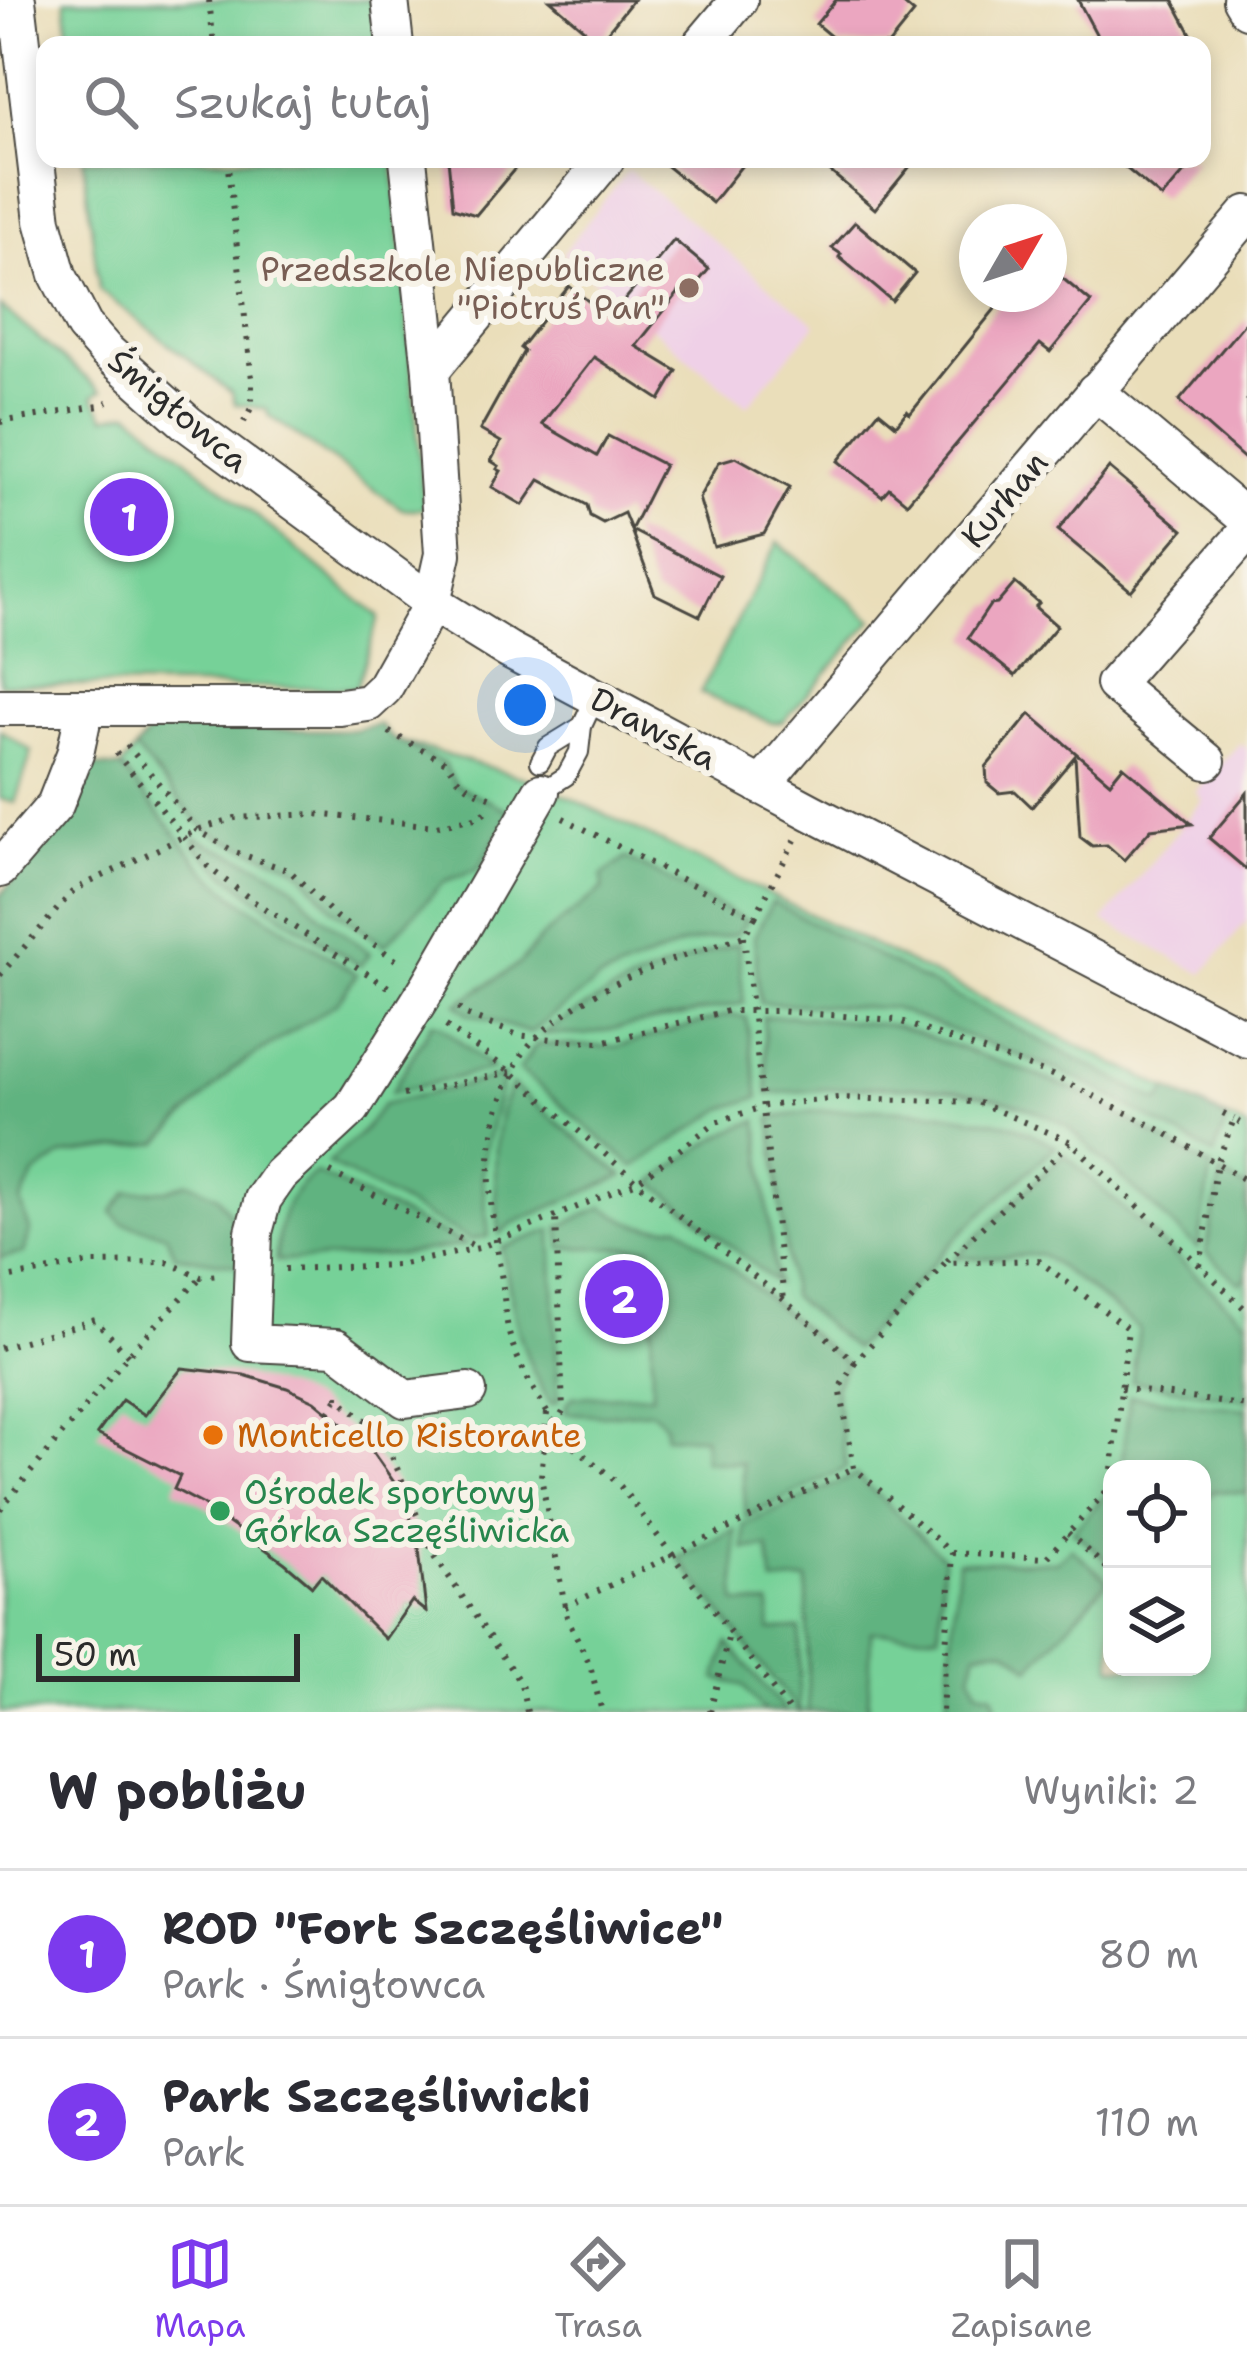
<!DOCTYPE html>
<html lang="pl">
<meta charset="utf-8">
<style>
:root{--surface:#fff;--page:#f7f7f7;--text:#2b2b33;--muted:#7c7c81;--line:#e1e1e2;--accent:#7c3aed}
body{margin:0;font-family:"Shantell Sans",sans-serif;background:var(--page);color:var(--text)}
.controls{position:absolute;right:36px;bottom:36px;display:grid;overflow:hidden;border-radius:24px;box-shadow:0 6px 18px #0003}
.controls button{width:108px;height:108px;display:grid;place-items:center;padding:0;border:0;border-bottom:3px solid var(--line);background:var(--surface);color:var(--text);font:60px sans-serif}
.compass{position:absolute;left:959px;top:204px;width:108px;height:108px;border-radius:50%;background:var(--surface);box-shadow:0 6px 18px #0003;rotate:51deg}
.scale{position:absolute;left:36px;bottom:30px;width:264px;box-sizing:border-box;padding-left:12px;border:6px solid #2b2b2b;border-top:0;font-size:33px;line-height:42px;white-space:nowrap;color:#2b2b2b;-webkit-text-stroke:9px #f7f3e8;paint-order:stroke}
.you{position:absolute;left:525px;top:705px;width:42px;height:42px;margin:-30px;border:9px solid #fff;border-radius:50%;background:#1a73e8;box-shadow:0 0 0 18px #1a73e833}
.badge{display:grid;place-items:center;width:78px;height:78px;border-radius:50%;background:var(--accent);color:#fff;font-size:39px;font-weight:700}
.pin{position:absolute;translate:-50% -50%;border:6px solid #fff;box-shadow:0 3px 12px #0006}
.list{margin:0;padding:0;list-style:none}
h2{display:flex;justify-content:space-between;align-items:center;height:156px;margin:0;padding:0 48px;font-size:51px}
h2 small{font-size:39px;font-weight:400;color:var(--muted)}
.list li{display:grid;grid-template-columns:78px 1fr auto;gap:36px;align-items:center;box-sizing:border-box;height:168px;padding:0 48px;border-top:3px solid var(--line)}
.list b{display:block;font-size:45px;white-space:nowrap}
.list p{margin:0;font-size:39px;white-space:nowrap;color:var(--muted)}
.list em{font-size:39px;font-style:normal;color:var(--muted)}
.icon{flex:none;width:66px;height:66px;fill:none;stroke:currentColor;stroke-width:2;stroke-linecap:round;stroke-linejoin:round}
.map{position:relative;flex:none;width:1247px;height:1712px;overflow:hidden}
.search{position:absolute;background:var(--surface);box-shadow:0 6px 18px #0003;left:36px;right:36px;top:36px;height:132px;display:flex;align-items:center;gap:30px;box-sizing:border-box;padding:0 42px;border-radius:24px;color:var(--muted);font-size:45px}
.sheet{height:492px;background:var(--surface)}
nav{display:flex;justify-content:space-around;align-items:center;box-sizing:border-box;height:168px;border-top:3px solid var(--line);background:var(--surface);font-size:33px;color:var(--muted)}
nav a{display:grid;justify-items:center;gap:6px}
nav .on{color:var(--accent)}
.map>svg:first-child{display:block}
.built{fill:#efd0e7}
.green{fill:#76d198;stroke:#507e62;stroke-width:3;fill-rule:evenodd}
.forest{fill:#60b380;stroke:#466f56;stroke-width:3}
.building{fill:#eba6c0}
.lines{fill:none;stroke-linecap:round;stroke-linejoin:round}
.lane-casing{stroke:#484640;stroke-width:22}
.street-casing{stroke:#484640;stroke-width:40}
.path{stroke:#484640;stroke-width:6;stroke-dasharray:3 9;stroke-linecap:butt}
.lane{stroke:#fff;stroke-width:18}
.street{stroke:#fff;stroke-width:36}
.education-dot{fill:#8d6e63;stroke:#f7f3e8;stroke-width:4.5}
.food-dot{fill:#e8710a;stroke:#f7f3e8;stroke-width:4.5}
.leisure-dot{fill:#2e9e5b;stroke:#f7f3e8;stroke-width:4.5}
.labels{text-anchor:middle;stroke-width:12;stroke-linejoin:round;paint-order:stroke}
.education-label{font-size:33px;fill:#785e54;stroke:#f7f3e8;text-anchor:end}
.street-label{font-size:33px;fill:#2b2b2b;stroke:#f7f3e8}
.food-label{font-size:33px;fill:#c56008;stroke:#f7f3e8;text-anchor:start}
.leisure-label{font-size:33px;fill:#27864d;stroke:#f7f3e8;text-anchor:start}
</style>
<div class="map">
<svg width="1247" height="1712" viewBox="0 0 1247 1712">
<rect width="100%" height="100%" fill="#f7f3e8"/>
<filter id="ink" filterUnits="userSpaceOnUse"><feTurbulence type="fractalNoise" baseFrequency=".00833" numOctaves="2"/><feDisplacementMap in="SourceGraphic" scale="24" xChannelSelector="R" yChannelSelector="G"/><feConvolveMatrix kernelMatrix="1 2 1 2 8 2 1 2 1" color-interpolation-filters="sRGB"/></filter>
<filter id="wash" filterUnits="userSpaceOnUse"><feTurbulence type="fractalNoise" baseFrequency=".004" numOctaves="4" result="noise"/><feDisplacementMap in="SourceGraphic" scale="48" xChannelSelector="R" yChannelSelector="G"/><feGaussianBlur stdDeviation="2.7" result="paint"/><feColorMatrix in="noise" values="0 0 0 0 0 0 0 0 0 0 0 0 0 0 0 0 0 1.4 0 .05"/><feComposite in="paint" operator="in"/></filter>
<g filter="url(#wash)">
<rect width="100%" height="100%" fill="#eadeba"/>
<g class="built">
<path d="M 628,170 L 816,324 L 747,406 L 562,254 Z"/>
<path d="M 1240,743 L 1247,749 L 1247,921 L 1203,974 L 1103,921 L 1203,800 L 1196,792 Z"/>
</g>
<g class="green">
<path d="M 65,0 L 379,0 L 383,45 L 70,45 Z"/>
<path d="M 83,159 L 393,159 L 424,509 L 402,509 L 268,415 L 267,409 L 235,404 L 232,393 L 99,290 Z"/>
<path d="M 0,306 L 102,391 L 93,396 L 105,417 L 130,412 L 379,617 L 356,688 L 0,684 Z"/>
<path d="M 778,542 L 873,620 L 783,722 L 772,723 L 700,693 Z"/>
<path d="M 0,730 L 32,751 L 15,803 L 0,799 Z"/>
<path d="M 375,734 L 525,778 L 590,807 L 1247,1128 L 1247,1712 L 0,1712 L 0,896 L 42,846 L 88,766 L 120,768 L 148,735 ZM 1112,1469 L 1202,1469 L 1202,1667 L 1112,1667 Z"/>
</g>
<g class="forest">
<path d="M 379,724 L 390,737 L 444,764 L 456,785 L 512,812 L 478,869 L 445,881 L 385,945 L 333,909 L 302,872 L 290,864 L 219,837 L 197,821 L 135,749 L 152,729 L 353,730 Z"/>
<path d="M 88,766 L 122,768 L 204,869 L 235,897 L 357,974 L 338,1002 L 232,1070 L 159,1143 L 63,1155 L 34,1175 L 21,1202 L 30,1231 L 24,1253 L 0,1258 L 0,896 L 42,846 Z"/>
<path d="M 195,838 L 265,868 L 293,885 L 321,916 L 370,953 L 361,966 C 303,929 243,894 195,845 Z"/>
<path d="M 626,858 L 747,921 L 736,934 L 684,944 L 599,980 L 530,1033 L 467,1013 L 457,1004 L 519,964 L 542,937 L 603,889 L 602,876 Z"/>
<path d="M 772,902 L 1160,1102 L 1168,1089 L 1227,1120 L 1214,1155 L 1100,1090 L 1060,1071 L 892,1008 L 760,1003 L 754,937 Z"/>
<path d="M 738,943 L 744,1003 L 583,1035 L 543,1034 C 608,989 664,966 738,943 Z"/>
<path d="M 728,1015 L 746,1017 L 759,1097 L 723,1109 L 634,1167 L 519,1069 L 537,1044 L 615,1047 Z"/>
<path d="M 791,1016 L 897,1026 L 1028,1072 L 1083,1094 L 1212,1168 L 1198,1249 L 1067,1126 C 977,1075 867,1085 768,1094 L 763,1017 Z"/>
<path d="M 432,1023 L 440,1025 L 492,1069 L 391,1093 Z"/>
<path d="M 504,1076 L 485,1151 L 482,1175 L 489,1236 L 471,1240 L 328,1163 L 365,1129 L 383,1104 Z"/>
<path d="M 512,1085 L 623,1176 L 511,1224 L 500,1234 C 494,1192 490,1123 512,1085 Z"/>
<path d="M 879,1109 L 937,1112 L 1013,1125 L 1056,1146 L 962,1232 L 854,1349 L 791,1296 L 771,1118 L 817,1111 Z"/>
<path d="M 758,1121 L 776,1283 L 653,1182 C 686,1158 718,1132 758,1121 Z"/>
<path d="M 1064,1154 L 1247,1322 L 1247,1400 L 1132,1381 L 1139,1329 L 1088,1288 L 1040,1254 L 987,1258 L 956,1257 Z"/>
<path d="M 316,1173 L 465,1245 L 397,1255 L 276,1261 C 277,1225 285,1194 316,1173 Z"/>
<path d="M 1221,1174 L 1247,1189 L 1247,1279 L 1245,1278 L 1240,1283 L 1206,1252 Z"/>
<path d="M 188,1182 L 218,1196 L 241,1232 L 241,1266 L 174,1255 L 166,1234 L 122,1223 L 112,1212 L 128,1192 L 167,1190 Z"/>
<path d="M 603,1207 C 633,1225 646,1231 680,1225 L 846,1364 L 835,1387 L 846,1468 L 746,1517 L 742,1463 L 704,1461 L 704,1437 L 665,1436 L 665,1424 L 651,1411 L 602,1415 L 566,1413 L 566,1404 L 573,1397 L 652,1394 L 651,1247 L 562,1248 L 559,1227 Z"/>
<path d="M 552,1230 L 558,1401 L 551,1404 C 518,1353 513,1306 502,1248 Z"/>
<path d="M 1130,1396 L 1247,1409 L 1247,1493 L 1214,1491 L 1202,1504 L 1202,1469 L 1121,1469 Z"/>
<path d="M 856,1475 L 943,1557 L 939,1634 L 871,1632 L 868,1711 L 878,1712 L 808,1712 L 807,1580 L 773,1583 L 768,1547 L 744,1549 L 744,1525 Z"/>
<path d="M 1112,1488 L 1112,1564 L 1073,1531 Z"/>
<path d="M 735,1530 L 736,1603 L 770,1605 L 770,1630 L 800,1629 L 799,1712 L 678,1558 Z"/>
<path d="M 1071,1548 L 1108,1581 L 1030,1668 C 1011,1649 1003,1644 977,1652 L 971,1673 L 978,1690 L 993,1693 L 999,1712 L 947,1712 L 958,1561 L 1056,1562 Z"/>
<path d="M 728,1643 L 786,1712 L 765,1712 L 742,1685 L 716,1679 Z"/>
</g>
<g id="blocks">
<g class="building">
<path d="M 550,0 L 633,0 L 599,42 Z"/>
<path d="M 836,0 L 899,0 L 914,13 L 888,45 L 841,45 L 816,24 Z"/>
<path d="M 1078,0 L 1173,0 L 1197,45 L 1102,45 Z"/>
<path d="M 448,159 L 523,159 L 476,215 L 453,208 Z"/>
<path d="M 658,159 L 747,159 L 712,203 Z"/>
<path d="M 815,159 L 916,159 L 875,209 Z"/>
<path d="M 1115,159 L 1196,159 L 1162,198 Z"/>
<path d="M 855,222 L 915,273 L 892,301 L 839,257 L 841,254 L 832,248 Z"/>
<path d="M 674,240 L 709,269 L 685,298 L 679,292 L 636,346 L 677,371 L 660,400 L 594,357 L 542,424 L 597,456 L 608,436 L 664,465 L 631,530 L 624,513 L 603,523 L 590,516 L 587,505 L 540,480 L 523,505 L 492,487 L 501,471 L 497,469 L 499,466 L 491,461 L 501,442 L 480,430 L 524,351 L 520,348 L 569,286 L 610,318 Z"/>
<path d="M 1049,267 L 1091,302 L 1050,352 L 1040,344 L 907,503 L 889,488 L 882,496 L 838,461 L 879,411 L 896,425 L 907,411 L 910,414 L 1007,294 L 1049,294 Z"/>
<path d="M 1247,320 L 1247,461 L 1179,401 Z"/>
<path d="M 736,457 L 790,487 L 764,534 L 714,547 L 699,498 L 719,462 Z"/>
<path d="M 1109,468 L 1183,530 L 1131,591 L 1058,530 Z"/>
<path d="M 631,530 L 720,576 L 700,616 L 655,594 Z"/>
<path d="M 1015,583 L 1039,603 L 1035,607 L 1057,626 L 1015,676 L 968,638 L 990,605 L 997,604 Z"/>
<path d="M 1030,714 L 1110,782 L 1123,766 L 1192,824 L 1151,829 L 1124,860 L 1107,845 L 1092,846 L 1080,837 L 1075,756 L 1032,807 L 1015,791 L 999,793 L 987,783 L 986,767 Z"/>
<path d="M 1247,793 L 1247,870 L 1209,838 Z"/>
<path d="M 182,1368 L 244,1375 L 287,1388 L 315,1401 L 367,1444 L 398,1488 L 413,1524 L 418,1540 L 426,1612 L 412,1601 L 385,1639 L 321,1575 L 312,1586 L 285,1563 L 202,1504 L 174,1489 L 180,1476 L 97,1434 L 122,1400 L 145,1415 Z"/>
</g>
</g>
</g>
<g filter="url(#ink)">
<use href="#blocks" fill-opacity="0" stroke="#484640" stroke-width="3"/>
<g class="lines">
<defs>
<g id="lane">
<path d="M 540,762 L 548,747 L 582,726"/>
<path d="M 541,792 L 566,776 L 579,752 L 582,726 L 596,696"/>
</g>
<g id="street">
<path d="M 17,0 L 43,221 L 58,275 L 84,326 L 106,351 L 187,423 L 432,603 L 508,650 L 811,812 L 1247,1039"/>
<path d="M 390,0 L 395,45"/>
<path d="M 1241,0 L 1247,10"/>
<path d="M 701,45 L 739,0"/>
<path d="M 431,370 L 606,159"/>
<path d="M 1095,391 L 1247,519"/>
<path d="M 0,707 L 340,707 L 368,703 L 384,688 L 432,603 L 443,554 L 431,370 L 408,159"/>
<path d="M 1207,761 L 1114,684 L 1247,532"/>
<path d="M 761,786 L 1247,214"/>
<path d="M 0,869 L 55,805 L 75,754 L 85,707"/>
<path d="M 468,1391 L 405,1399 L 336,1347 L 250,1343 L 254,1232 L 263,1199 L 280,1175 L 352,1108 L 430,984 L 541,792"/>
</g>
</defs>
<use href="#lane" class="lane-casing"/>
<use href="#street" class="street-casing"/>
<g class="path">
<path d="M 209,0 L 214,45"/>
<path d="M 227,159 L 252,379 L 252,406 L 244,422"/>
<path d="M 0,422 L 99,406 L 108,402"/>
<path d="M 389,732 L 448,763 L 457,778 L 471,789 L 497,800"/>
<path d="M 127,745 L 197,830 L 235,852 L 290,871 L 336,917 L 400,963"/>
<path d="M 116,753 L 209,868 L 253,901 L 390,988"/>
<path d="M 563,818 L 755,917 L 744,936 C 670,960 597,981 539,1035 C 509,1061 491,1121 490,1161 C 488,1198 496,1243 502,1280 C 505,1300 505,1324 512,1343 C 522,1372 539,1399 555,1425 C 572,1451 601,1465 621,1487 L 790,1712"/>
<path d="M 755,917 L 795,840"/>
<path d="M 744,936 L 784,1300"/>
<path d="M 0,975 L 74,890 L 197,830 L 235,818 L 314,814 L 436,826 L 475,818 L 490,809"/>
<path d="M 458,1008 L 466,1015 L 518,1035 L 570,1041 L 602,1042 L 727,1011 L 778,1011 L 896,1020 L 1052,1075 L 1164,1132 L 1247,1181"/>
<path d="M 446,1026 L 511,1072 L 637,1182 L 784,1300 L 855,1362 L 945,1263 L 1038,1260 L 1128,1329 L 1112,1469"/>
<path d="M 403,1095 L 511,1072"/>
<path d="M 1223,1113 L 1234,1119"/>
<path d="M 330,1172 L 478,1248"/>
<path d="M 947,1261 L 1071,1142"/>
<path d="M 1200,1266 L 1217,1163 L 1234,1119 L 1247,1126"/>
<path d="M 285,1269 L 398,1265 L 479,1248 L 637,1182 L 716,1122 L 765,1106 L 838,1098 L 977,1102 L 1071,1142 L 1247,1311"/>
<path d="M 0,1279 L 90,1263 L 167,1262 L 201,1277 L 219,1275"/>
<path d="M 0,1348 L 95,1320 L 128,1355"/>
<path d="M 855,1362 L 840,1387 L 854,1468 L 952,1553 L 942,1712"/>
<path d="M 1121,1388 L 1247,1406"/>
<path d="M 338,1395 L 338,1398 L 369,1423 L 388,1447 L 433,1553 L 521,1684 L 527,1712"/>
<path d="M 329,1412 L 338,1398"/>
<path d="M 547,1413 L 541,1477 L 567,1617 L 590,1665 L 602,1712"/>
<path d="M 555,1425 L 563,1412 L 556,1216"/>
<path d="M 0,1509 L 128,1355 L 201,1277"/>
<path d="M 1068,1533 L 1112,1573"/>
<path d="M 952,1553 L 1046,1558 L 1110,1487 L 1112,1473"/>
<path d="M 565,1607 L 854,1468"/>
<path d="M 710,1712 L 729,1634"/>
</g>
<use href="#lane" class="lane"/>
<use href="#street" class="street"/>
</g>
</g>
<circle class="education-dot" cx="689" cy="288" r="12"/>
<circle class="food-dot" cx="213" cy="1435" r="12"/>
<circle class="leisure-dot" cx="220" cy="1511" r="12"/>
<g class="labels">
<g class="education-label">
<text x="665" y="281">Przedszkole Niepubliczne<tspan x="665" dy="38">"Piotruś Pan"</tspan></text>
</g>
<g class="street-label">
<text transform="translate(179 410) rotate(40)" y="12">Śmigłowca</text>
<text transform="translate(1004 499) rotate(-50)" y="12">Kurhan</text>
<text transform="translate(654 728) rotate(28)" y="12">Drawska</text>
</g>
<g class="food-label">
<text x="237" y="1447">Monticello Ristorante</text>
</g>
<g class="leisure-label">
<text x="244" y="1504">Ośrodek sportowy<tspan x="244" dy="38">Górka Szczęśliwicka</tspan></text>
</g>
</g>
</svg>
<div class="controls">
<button><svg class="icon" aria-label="locate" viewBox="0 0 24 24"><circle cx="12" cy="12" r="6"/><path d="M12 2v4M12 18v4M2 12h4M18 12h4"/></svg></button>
<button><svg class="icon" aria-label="layers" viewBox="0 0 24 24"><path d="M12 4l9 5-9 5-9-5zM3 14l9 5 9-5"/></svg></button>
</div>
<svg class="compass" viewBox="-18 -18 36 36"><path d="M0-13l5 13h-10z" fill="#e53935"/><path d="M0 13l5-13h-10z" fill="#7c7c81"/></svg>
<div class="scale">50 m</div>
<div class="you"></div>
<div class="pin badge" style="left:129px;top:517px">1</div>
<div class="pin badge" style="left:624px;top:1299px">2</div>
<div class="search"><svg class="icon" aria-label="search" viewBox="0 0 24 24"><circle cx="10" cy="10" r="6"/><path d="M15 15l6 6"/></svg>Szukaj tutaj</div>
</div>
<section class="sheet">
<h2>W pobliżu<small>Wyniki: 2</small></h2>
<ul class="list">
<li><span class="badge">1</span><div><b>ROD &quot;Fort Szczęśliwice&quot;</b><p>Park · Śmigłowca</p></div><em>80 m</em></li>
<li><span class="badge">2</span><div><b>Park Szczęśliwicki</b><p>Park</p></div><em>110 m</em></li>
</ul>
</section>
<nav>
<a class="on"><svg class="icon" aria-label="map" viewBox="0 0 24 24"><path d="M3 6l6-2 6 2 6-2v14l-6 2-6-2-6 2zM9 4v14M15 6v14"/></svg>Mapa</a>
<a><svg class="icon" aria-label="directions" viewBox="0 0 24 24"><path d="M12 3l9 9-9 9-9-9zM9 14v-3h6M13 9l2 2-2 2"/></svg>Trasa</a>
<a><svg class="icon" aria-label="saved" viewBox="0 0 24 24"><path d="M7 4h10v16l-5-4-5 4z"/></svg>Zapisane</a>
</nav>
